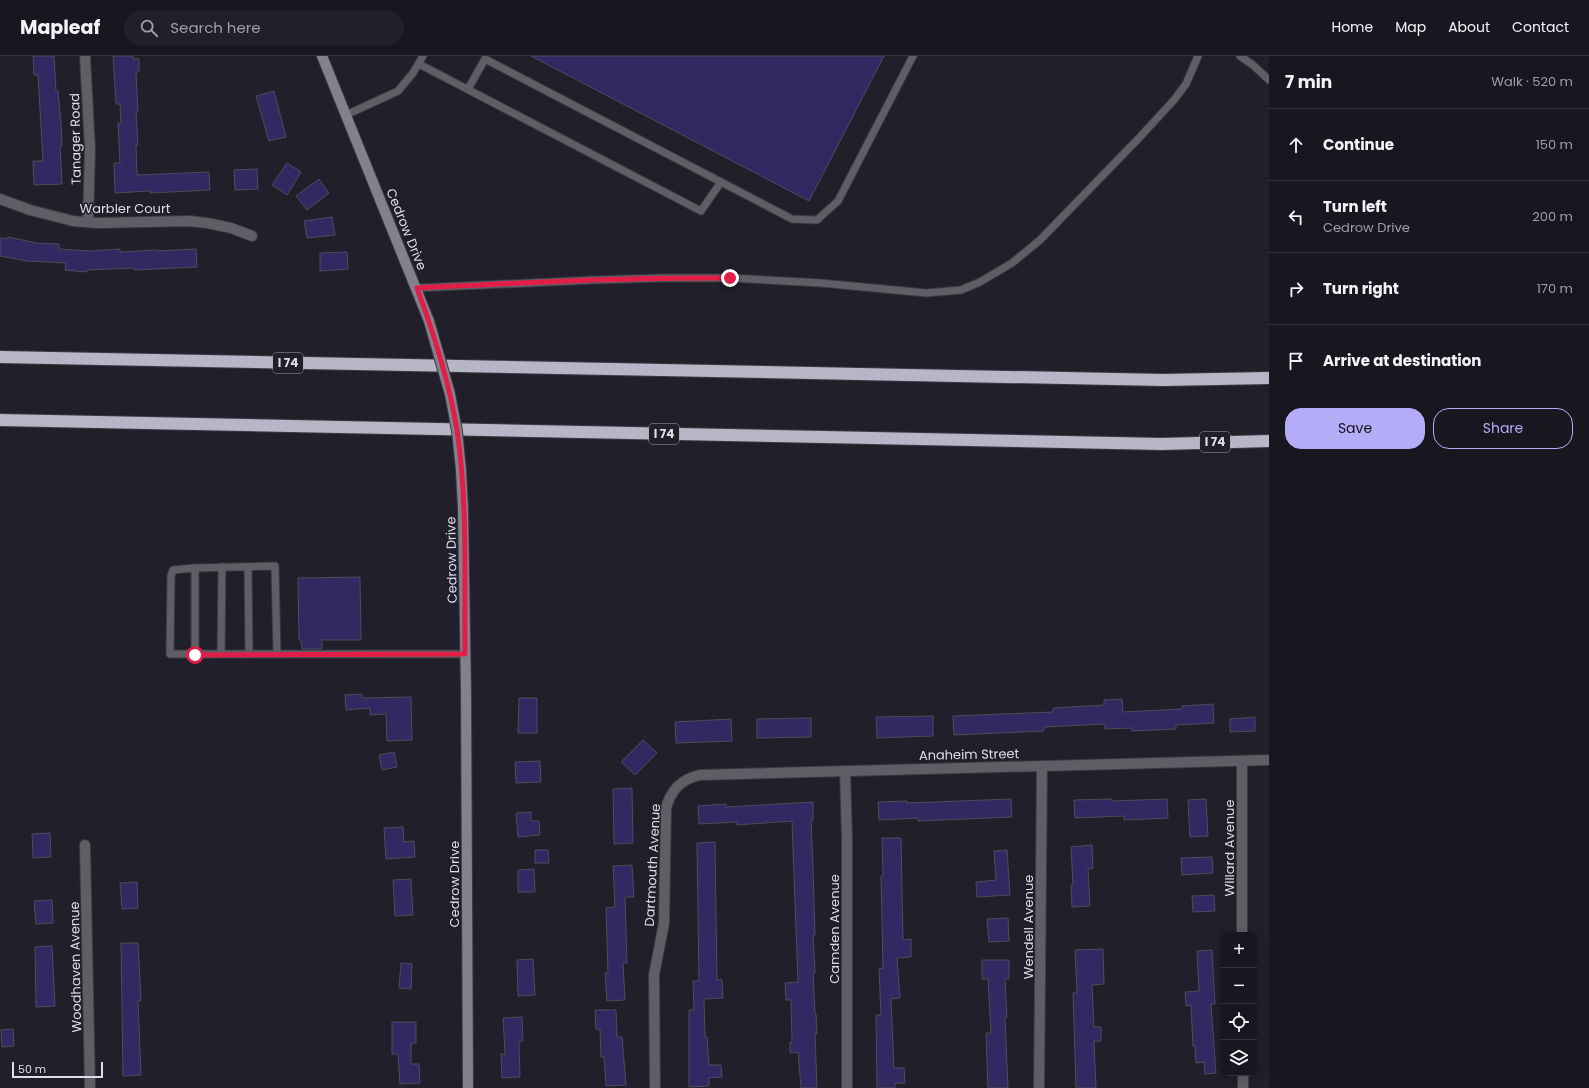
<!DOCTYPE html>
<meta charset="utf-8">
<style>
:root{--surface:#181720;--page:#212029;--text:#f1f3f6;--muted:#9f9fa5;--line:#36363e;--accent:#b5acf8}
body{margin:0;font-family:Poppins,sans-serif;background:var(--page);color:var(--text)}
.controls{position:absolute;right:12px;bottom:12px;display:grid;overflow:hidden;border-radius:8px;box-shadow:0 2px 10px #0003}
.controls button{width:36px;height:36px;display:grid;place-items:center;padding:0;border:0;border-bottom:1px solid var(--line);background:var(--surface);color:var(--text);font:20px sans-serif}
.scale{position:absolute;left:12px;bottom:10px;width:91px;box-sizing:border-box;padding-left:4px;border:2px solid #dfdee7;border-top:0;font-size:11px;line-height:14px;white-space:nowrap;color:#dfdee7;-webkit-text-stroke:3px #201f2a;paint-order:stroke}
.stop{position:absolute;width:12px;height:12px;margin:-9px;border:3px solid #e11d48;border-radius:50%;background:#fff}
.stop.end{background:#e11d48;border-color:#fff;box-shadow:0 1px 4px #0008}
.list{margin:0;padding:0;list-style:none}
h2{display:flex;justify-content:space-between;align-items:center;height:52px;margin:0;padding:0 16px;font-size:17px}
h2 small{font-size:13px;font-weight:400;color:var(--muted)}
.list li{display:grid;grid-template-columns:26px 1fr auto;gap:12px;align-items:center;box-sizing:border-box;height:72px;padding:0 16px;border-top:1px solid var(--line)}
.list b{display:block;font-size:15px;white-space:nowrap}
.list p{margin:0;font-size:13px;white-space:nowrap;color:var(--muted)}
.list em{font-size:13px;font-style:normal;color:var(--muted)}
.actions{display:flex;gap:8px;padding:12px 16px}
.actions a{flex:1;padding:9px 0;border:1px solid var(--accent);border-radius:16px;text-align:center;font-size:14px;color:var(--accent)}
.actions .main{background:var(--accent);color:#111}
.icon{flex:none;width:22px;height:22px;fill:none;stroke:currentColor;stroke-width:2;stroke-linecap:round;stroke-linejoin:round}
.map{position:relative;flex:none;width:1269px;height:1032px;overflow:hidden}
header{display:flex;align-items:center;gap:24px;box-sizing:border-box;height:56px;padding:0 20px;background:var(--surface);border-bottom:1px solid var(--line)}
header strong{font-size:19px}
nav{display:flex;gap:22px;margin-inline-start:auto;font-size:14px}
.search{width:280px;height:36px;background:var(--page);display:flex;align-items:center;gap:10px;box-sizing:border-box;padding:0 14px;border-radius:22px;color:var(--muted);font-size:15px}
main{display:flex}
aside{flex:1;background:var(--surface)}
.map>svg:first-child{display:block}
.building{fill:#332861;stroke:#4e4d5b}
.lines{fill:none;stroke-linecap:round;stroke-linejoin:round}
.lane-casing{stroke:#3b3a44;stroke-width:9}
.street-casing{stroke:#3b3a44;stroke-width:12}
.secondary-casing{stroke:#3b3a44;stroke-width:12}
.highway-casing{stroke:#3b3a44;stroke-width:14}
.lane{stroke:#5f5e65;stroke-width:7}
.street{stroke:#5f5e65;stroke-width:10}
.secondary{stroke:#83828c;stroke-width:10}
.highway{stroke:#b7b6c6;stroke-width:12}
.secondary-bridge-casing{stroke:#3b3a44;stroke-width:12;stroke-linecap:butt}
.secondary-bridge{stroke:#83828c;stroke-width:10}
.route{stroke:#e11d48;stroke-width:5}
.labels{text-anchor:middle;stroke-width:3;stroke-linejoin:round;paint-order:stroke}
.shield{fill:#201f2a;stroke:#a6a5ae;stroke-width:1}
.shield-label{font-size:12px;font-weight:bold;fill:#dfdee7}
.street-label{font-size:13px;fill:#dfdee7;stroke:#201f2a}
</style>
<header>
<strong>Mapleaf</strong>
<div class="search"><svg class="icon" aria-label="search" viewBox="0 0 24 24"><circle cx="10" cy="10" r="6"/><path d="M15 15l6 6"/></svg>Search here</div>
<nav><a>Home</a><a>Map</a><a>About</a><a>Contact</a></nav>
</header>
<main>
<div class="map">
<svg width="1269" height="1032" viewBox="0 0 1269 1032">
<rect width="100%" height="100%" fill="#201f2a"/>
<g class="building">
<path d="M 33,0 L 54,0 L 56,35 L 58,35 L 61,67 L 62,90 L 60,90 L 62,128 L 34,129 L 33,105 L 43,105 L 38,19 L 34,19 Z"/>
<path d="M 113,0 L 133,0 L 133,3 L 139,3 L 139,16 L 136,16 L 138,56 L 136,56 L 138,89 L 136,89 L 137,119 L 209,116 L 210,134 L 150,137 L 150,135 L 115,137 L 114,107 L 120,107 L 118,67 L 121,67 L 120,48 L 116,48 Z"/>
<path d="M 531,0 L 884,0 L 809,145 Z"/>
<path d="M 274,35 L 286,81 L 269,85 L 256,40 Z"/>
<path d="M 287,107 L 301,116 L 287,139 L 272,129 Z"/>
<path d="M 257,113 L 258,133 L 235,134 L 234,114 Z"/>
<path d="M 319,123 L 329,137 L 307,154 L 296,140 Z"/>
<path d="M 332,161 L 335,179 L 307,182 L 304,165 Z"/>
<path d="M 8,181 L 37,187 L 59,188 L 59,193 L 89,195 L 120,193 L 120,196 L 157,194 L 157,195 L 196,193 L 197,211 L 134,214 L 134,212 L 87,214 L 87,216 L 65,214 L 66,207 L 27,205 L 0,200 L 0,182 L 7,183 Z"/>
<path d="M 347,196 L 348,213 L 320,215 L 320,197 Z"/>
<path d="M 360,521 L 361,584 L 322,584 L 322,593 L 302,593 L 301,584 L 299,584 L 298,522 Z"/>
<path d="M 362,638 L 362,642 L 411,641 L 412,684 L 387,685 L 386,658 L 370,659 L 370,652 L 346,654 L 345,639 Z"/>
<path d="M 519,642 L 537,642 L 537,677 L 518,677 Z"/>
<path d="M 1122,643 L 1123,656 L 1182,653 L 1182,650 L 1213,648 L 1214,667 L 1176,669 L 1176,673 L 1132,675 L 1132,672 L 1105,673 L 1105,668 L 1044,671 L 1044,675 L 954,679 L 953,660 L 1053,656 L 1053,652 L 1104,649 L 1104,644 Z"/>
<path d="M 933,660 L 933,680 L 877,682 L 876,661 Z"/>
<path d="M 1255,661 L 1255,675 L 1230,676 L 1230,663 Z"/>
<path d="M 811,662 L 811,681 L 757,682 L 757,663 Z"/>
<path d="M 731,663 L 732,685 L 676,687 L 675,666 Z"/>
<path d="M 643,684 L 657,697 L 635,719 L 621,706 Z"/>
<path d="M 394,696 L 397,711 L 382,714 L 379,699 Z"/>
<path d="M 540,705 L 541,726 L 516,727 L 515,706 Z"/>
<path d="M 632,732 L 633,787 L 614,788 L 613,733 Z"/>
<path d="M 1011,743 L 1012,761 L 918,765 L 917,762 L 879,764 L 878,746 L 907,745 L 907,747 Z"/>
<path d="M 1112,743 L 1112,745 L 1167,743 L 1168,762 L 1124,764 L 1124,760 L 1075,762 L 1074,744 Z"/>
<path d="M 1206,743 L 1208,780 L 1190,781 L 1188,744 Z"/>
<path d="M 813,746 L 813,764 L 811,764 L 813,812 L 815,879 L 813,879 L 815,917 L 813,917 L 815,958 L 816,958 L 817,978 L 815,978 L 817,1032 L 801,1032 L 798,996 L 790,997 L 790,986 L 792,986 L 791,944 L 786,944 L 785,927 L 798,926 L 792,765 L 737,769 L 737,766 L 699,768 L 698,750 L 726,748 L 726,751 Z"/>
<path d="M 531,756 L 531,765 L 539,765 L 540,779 L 518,781 L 516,757 Z"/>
<path d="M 403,771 L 404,786 L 414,785 L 415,801 L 386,803 L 384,772 Z"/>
<path d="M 50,777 L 51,801 L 33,802 L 32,778 Z"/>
<path d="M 882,782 L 901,782 L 903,884 L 911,883 L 911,901 L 897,902 L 900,942 L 891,943 L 894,1012 L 904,1012 L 905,1027 L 895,1027 L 895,1032 L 877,1032 L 876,959 L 881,959 L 879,913 L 883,912 L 881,820 L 883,820 Z"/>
<path d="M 715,786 L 717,924 L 722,924 L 723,942 L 704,943 L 705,981 L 707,981 L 709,1009 L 721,1009 L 722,1021 L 709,1022 L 709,1030 L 689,1031 L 689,954 L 694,954 L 693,925 L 699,925 L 697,787 Z"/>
<path d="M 1092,789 L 1093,812 L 1088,813 L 1090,850 L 1072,851 L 1071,829 L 1073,829 L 1071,791 Z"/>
<path d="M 535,794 L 548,794 L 549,807 L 535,807 Z"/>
<path d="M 1007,794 L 1010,839 L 977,841 L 976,826 L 996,824 L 994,795 Z"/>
<path d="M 1212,801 L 1213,817 L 1182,819 L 1181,802 Z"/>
<path d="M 632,809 L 634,841 L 625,841 L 627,907 L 623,907 L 625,944 L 607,945 L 605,917 L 608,917 L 606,852 L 615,851 L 613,810 Z"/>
<path d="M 534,813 L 535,836 L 518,836 L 518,814 Z"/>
<path d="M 411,823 L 413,859 L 395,860 L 393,824 Z"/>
<path d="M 137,826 L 138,852 L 122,853 L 120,827 Z"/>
<path d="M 1214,839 L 1215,855 L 1193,856 L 1192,840 Z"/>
<path d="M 52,844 L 53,867 L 36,868 L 34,845 Z"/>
<path d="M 1008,862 L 1009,885 L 989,886 L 987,863 Z"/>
<path d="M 121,887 L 138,887 L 141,945 L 138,945 L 141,1019 L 123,1020 Z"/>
<path d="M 52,890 L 55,950 L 36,951 L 35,891 Z"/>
<path d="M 1103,893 L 1104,928 L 1092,929 L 1094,971 L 1101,971 L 1101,985 L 1094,985 L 1096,1032 L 1076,1032 L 1073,937 L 1077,937 L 1075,894 Z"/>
<path d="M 1212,894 L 1215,948 L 1211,948 L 1216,1017 L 1205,1018 L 1204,1006 L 1196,1007 L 1195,990 L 1193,990 L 1191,949 L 1186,950 L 1185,936 L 1199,935 L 1197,895 Z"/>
<path d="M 533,903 L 535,939 L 518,940 L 517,904 Z"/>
<path d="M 982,904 L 1009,904 L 1009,923 L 1005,923 L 1007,961 L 1005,961 L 1008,1032 L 988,1032 L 986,977 L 991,977 L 988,923 L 982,923 Z"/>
<path d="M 401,907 L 412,908 L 411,933 L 399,932 Z"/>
<path d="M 595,954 L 616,954 L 617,981 L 622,981 L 626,1029 L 606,1030 L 604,1001 L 601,1001 L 600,973 L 596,973 Z"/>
<path d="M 522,961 L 523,985 L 519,986 L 520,1021 L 502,1022 L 501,998 L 505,998 L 503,962 Z"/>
<path d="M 392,966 L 416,966 L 416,987 L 411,987 L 411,1008 L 419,1008 L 420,1027 L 400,1028 L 398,998 L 392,998 Z"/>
<path d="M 13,973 L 14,990 L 2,991 L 1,974 Z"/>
</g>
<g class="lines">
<defs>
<g id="lane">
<path d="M 1240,0 L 1253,9 L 1269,24"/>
<path d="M 419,8 L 701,155 L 721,126"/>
<path d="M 468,33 L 485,3 L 792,163 L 817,164 L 838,145 L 913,0"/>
<path d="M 346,59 L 398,35 L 413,17 L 423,0"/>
<path d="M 417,232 L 594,224 L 660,222 L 730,222 L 821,227 L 926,237 L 961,234 L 980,226 L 1012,207 L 1040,184 L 1139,82 L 1174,44 L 1186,28 L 1198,0"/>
<path d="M 248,511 L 249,598"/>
<path d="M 221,598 L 222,511"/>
<path d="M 277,598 L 275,510 L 195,512 L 173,514 L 171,520 L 170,598 L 465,598"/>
<path d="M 195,599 L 195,512"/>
</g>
<g id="street">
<path d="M 85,0 L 90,93 L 88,166"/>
<path d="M 0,143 L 30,154 L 73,165 L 98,167 L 189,165 L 207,167 L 231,172 L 252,180"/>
<path d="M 1242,705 L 1242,879"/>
<path d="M 845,715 L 847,783 L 847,1032"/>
<path d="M 85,789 L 90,1032"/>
<path d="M 1243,1017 L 1243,1032"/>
<path d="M 655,1032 L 654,919 L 664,867 L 666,752 C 671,734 681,723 700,719 L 1269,704"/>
<path d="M 1039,1032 L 1042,710"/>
</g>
<g id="secondary">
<path d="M 322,0 L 429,265"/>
<path d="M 461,414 L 463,452 L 466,636 L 468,1032"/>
</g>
<g id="highway">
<path d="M 0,301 L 1163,324 L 1269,322"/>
<path d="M 0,364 L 1162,388 L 1269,385"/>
</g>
</defs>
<use href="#lane" class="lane-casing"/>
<use href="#street" class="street-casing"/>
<use href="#secondary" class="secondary-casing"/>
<use href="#highway" class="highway-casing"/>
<use href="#lane" class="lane"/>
<use href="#street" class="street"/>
<use href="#secondary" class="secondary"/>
<use href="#highway" class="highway"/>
<defs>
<path id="secondary-bridge" d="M 429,265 L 450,338 L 457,375 L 461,414"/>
</defs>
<use href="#secondary-bridge" class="secondary-bridge-casing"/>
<use href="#secondary-bridge" class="secondary-bridge"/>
</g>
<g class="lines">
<path class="route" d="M 195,599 L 465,598 C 464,524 468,448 457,374 C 449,325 434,278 417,232 C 521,227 625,221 730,222"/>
</g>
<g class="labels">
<g class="shield">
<rect x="273" y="297" width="30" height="20" rx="3"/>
<rect x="649" y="368" width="30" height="20" rx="3"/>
<rect x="1200" y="376" width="30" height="20" rx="3"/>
</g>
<g class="shield-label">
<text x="288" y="311">I 74</text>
<text x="664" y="382">I 74</text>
<text x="1215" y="390">I 74</text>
</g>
<g class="street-label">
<text transform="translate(75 83) rotate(-91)" y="5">Tanager Road</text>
<text x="125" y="157">Warbler Court</text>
<text transform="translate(407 173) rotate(68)" y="5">Cedrow Drive</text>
<text transform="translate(451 504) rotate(-91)" y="5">Cedrow Drive</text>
<text transform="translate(969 698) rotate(-1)" y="5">Anaheim Street</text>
<text transform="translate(1229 792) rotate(-90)" y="5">Willard Avenue</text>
<text transform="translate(652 809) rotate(-87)" y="5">Dartmouth Avenue</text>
<text transform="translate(454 828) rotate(-90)" y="5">Cedrow Drive</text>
<text transform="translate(1028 871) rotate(-90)" y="5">Wendell Avenue</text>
<text transform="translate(834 873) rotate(-90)" y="5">Camden Avenue</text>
<text transform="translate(75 911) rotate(-91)" y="5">Woodhaven Avenue</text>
</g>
</g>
</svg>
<div class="controls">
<button>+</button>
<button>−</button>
<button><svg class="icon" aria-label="locate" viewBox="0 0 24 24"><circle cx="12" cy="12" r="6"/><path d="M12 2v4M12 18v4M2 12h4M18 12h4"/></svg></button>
<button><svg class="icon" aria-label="layers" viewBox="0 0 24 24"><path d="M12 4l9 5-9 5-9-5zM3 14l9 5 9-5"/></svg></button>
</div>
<div class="scale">50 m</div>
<div class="stop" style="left:195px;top:599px"></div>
<div class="stop end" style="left:730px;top:222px"></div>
</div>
<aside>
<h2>7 min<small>Walk · 520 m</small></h2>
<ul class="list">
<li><svg class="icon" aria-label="ahead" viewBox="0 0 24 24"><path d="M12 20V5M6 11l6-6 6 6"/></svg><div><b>Continue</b></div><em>150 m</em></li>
<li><svg class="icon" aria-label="left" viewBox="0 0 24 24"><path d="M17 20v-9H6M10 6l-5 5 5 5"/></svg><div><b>Turn left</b><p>Cedrow Drive</p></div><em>200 m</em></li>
<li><svg class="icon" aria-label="right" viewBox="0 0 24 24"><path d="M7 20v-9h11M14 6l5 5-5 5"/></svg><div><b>Turn right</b></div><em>170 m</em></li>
<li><svg class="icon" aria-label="arrive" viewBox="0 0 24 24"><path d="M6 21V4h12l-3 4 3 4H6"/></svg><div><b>Arrive at destination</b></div></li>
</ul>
<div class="actions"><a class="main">Save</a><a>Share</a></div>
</aside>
</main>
